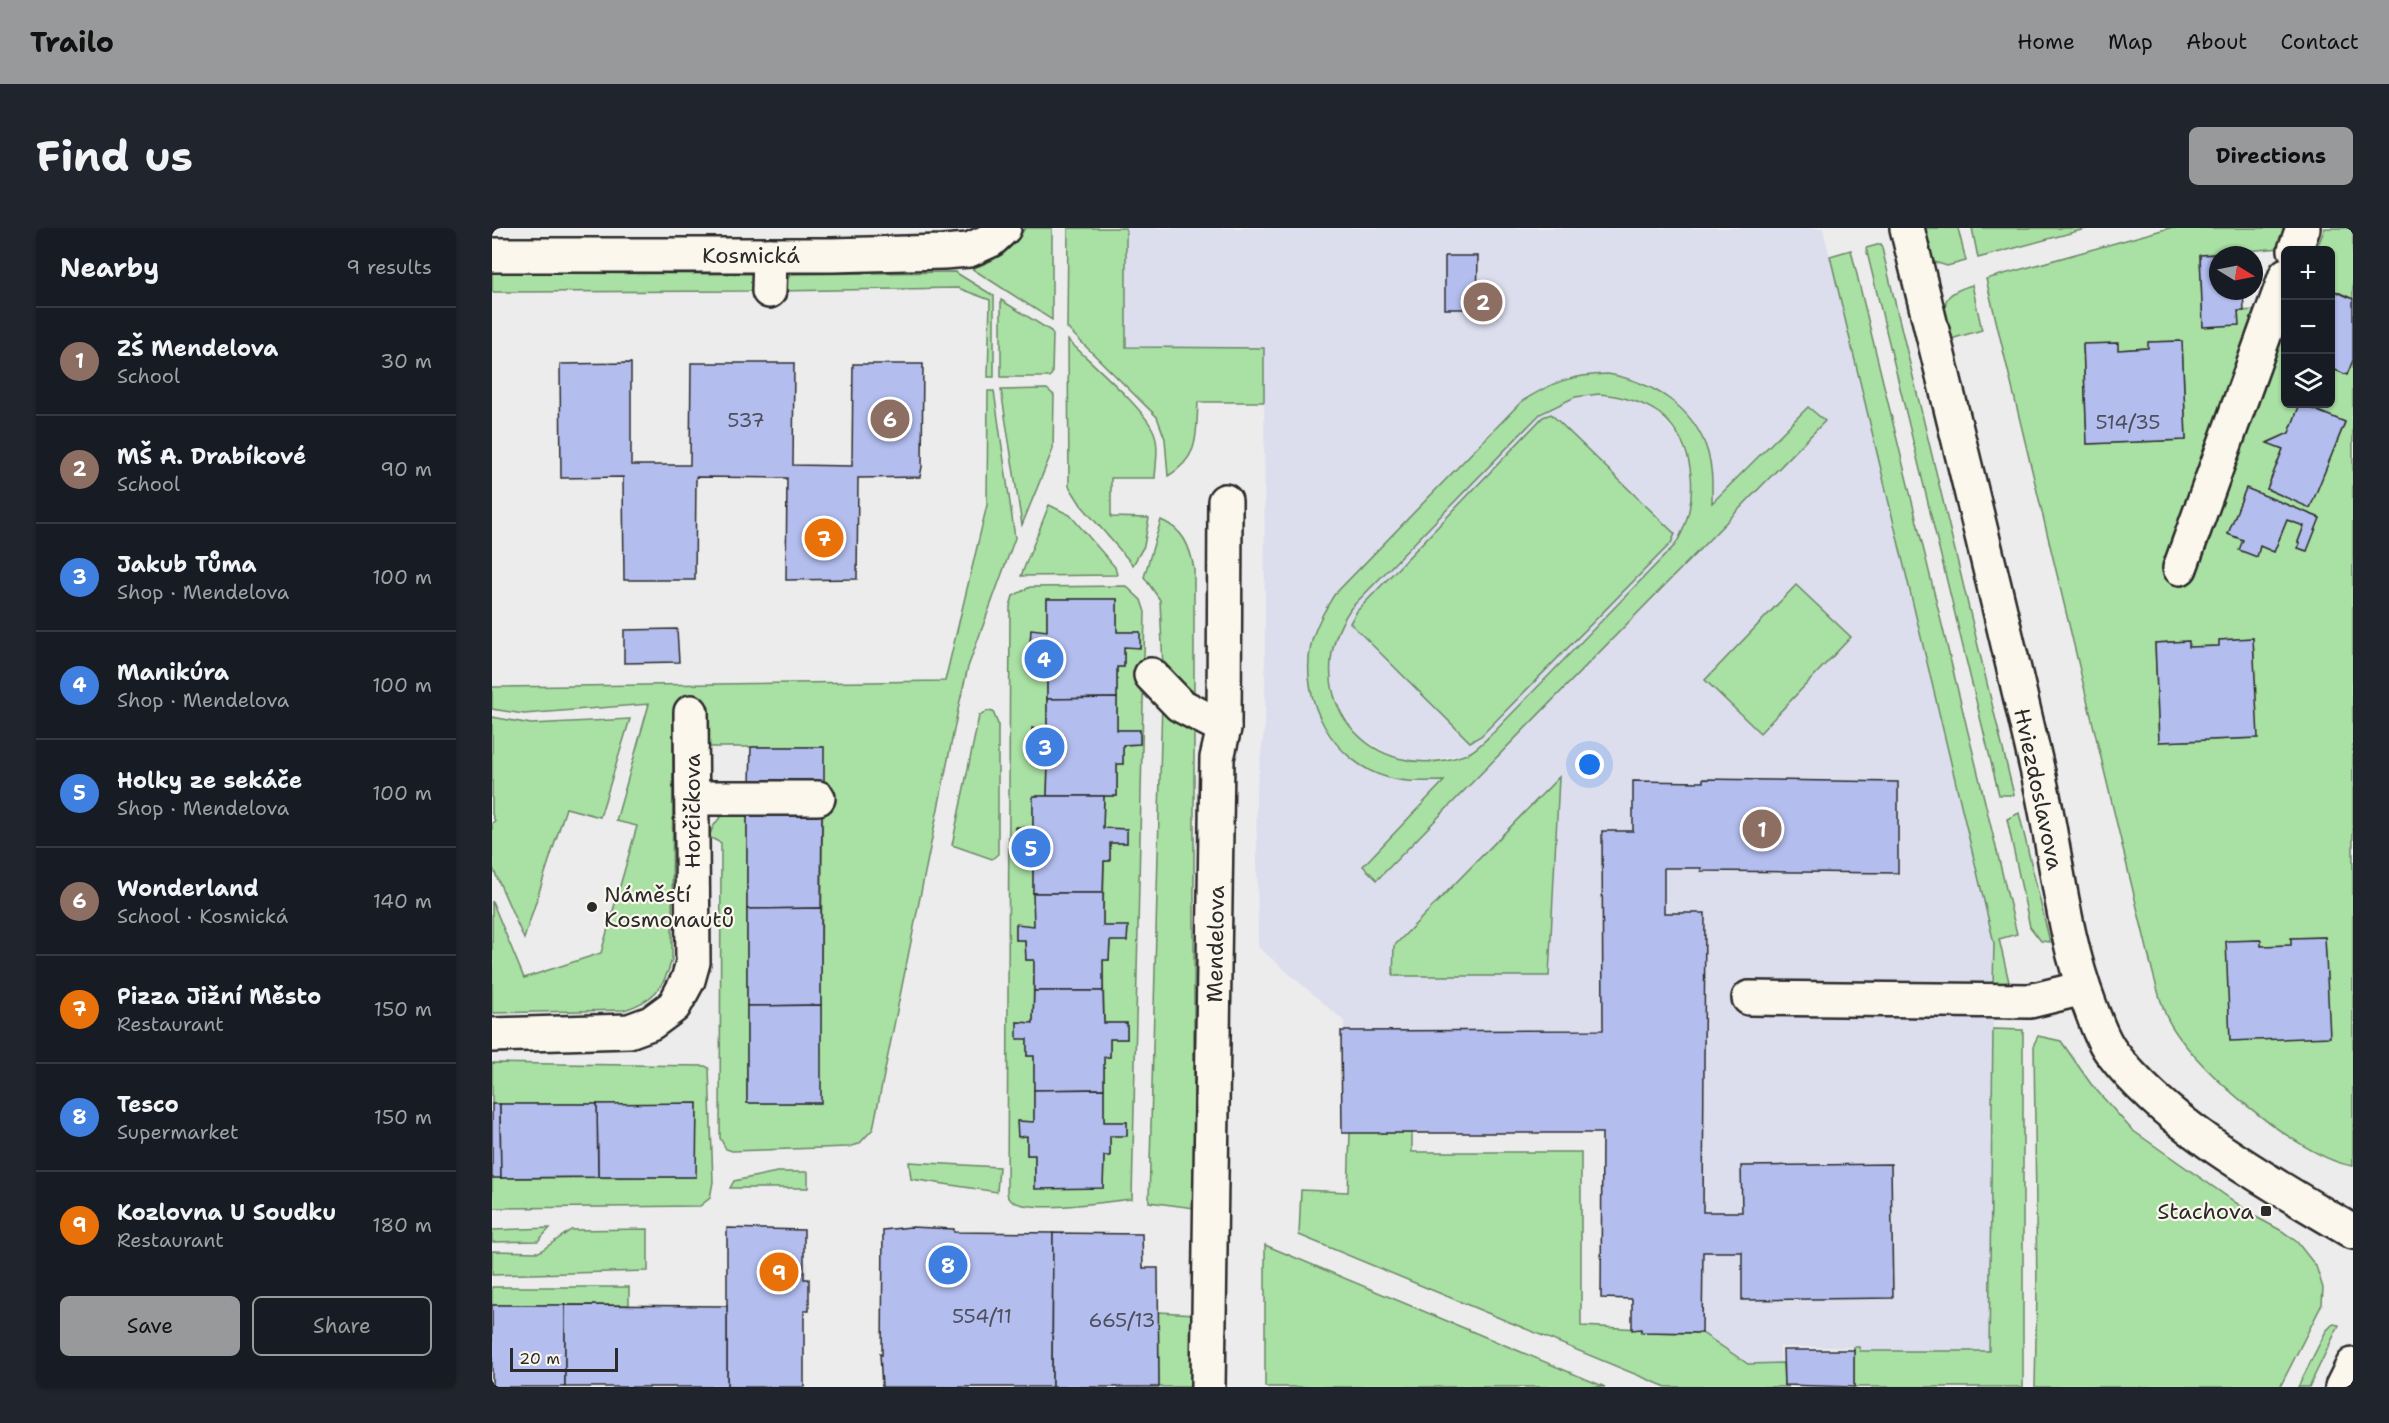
<!DOCTYPE html>
<meta charset="utf-8">
<style>
:root{--surface:#171b24;--page:#20242c;--text:#f1f3f6;--muted:#9ea1a6;--line:#363941;--accent:#98999b}
body{margin:0;font-family:"Shantell Sans",sans-serif;background:var(--page);color:var(--text)}
.controls{position:absolute;right:18px;top:18px;display:grid;overflow:hidden;border-radius:9px;box-shadow:0 2px 4px #0004}
.controls button{width:54px;height:54px;display:grid;place-items:center;padding:0;border:0;border-bottom:2px solid var(--line);background:var(--surface);color:var(--text);font:30px sans-serif}
.compass{position:absolute;left:1717px;top:18px;width:54px;height:54px;border-radius:50%;background:var(--surface);box-shadow:0 2px 4px #0004;rotate:100deg}
.scale{position:absolute;left:18px;bottom:15px;width:108px;box-sizing:border-box;padding-left:6px;border:3px solid #2b2b2b;border-top:0;font-size:16px;line-height:21px;white-space:nowrap;color:#2b2b2b;-webkit-text-stroke:4px #fbf7ec;paint-order:stroke}
.you{position:absolute;left:1098px;top:537px;width:21px;height:21px;margin:-15px;border:4px solid #fff;border-radius:50%;background:#1a73e8;box-shadow:0 0 0 9px #1a73e833}
.badge{display:grid;place-items:center;width:39px;height:39px;border-radius:50%;background:var(--accent);color:#fff;font-size:20px;font-weight:700}
.pin{position:absolute;translate:-50% -50%;border:3px solid #fff;box-shadow:0 2px 6px #0006}
.list{margin:0;padding:0;list-style:none}
h2{display:flex;justify-content:space-between;align-items:center;height:78px;margin:0;padding:0 24px;font-size:26px}
h2 small{font-size:20px;font-weight:400;color:var(--muted)}
.list li{display:grid;grid-template-columns:39px 1fr auto;gap:18px;align-items:center;box-sizing:border-box;height:108px;padding:0 24px;border-top:2px solid var(--line)}
.list b{display:block;font-size:22px;white-space:nowrap}
.list p{margin:0;font-size:20px;white-space:nowrap;color:var(--muted)}
.list em{font-size:20px;font-style:normal;color:var(--muted)}
.actions{display:flex;gap:12px;padding:18px 24px}
.actions a{flex:1;padding:14px 0;border:2px solid var(--accent);border-radius:9px;text-align:center;font-size:21px;color:var(--accent)}
.actions .main{background:var(--accent);color:#111}
.icon{flex:none;width:33px;height:33px;fill:none;stroke:currentColor;stroke-width:2;stroke-linecap:round;stroke-linejoin:round}
.map{position:relative;flex:none;width:1861px;height:1159px;overflow:hidden;border-radius:9px}
header{display:flex;align-items:center;gap:36px;box-sizing:border-box;height:84px;padding:0 30px;background:var(--accent);color:#111}
header strong{font-size:28px}
nav{display:flex;gap:33px;margin-inline-start:auto;font-size:21px}
.intro{display:flex;align-items:center;justify-content:space-between;box-sizing:border-box;height:144px;padding:0 36px}
h1{margin:0;font-size:42px}
.button{padding:15px 27px;border-radius:9px;background:var(--accent);color:#111;font-size:21px;font-weight:700}
main{display:flex;gap:36px;padding:0 36px}
aside{flex:1;background:var(--surface);border-radius:9px;box-shadow:0 2px 4px #0004}
.map>svg:first-child{display:block}
.built{fill:#dcdeee;fill-rule:evenodd}
.green{fill:#a9e0a3;stroke:#6a8667;stroke-width:1.5;fill-rule:evenodd}
.building{fill:#b3beef;stroke:#2b2b2b;stroke-width:1.5}
.lines{fill:none;stroke-linecap:round;stroke-linejoin:round}
.minor-casing{stroke:#2b2b2b;stroke-width:38}
.major-casing{stroke:#2b2b2b;stroke-width:38}
.minor{stroke:#fbf7ec;stroke-width:33}
.major{stroke:#fbf7ec;stroke-width:33}
.poi-dot{fill:#2b2b2b;stroke:#fbf7ec;stroke-width:2}
.labels{text-anchor:middle;stroke-width:4.5;stroke-linejoin:round;paint-order:stroke}
.number-label{font-size:20px;fill:#4d505c}
.street-label{font-size:22px;fill:#2b2b2b;stroke:#fbf7ec}
.poi-label{font-size:22px;fill:#2b2b2b;stroke:#fbf7ec;text-anchor:start}
</style>
<header>
<strong>Trailo</strong>
<nav><a>Home</a><a>Map</a><a>About</a><a>Contact</a></nav>
</header>
<div class="intro"><h1>Find us</h1><a class="button">Directions</a></div>
<main>
<aside>
<h2>Nearby<small>9 results</small></h2>
<ul class="list">
<li><span class="badge" style="background:#8d6e63">1</span><div><b>ZŠ Mendelova</b><p>School</p></div><em>30 m</em></li>
<li><span class="badge" style="background:#8d6e63">2</span><div><b>MŠ A. Drabíkové</b><p>School</p></div><em>90 m</em></li>
<li><span class="badge" style="background:#3f7fe0">3</span><div><b>Jakub Tůma</b><p>Shop · Mendelova</p></div><em>100 m</em></li>
<li><span class="badge" style="background:#3f7fe0">4</span><div><b>Manikúra</b><p>Shop · Mendelova</p></div><em>100 m</em></li>
<li><span class="badge" style="background:#3f7fe0">5</span><div><b>Holky ze sekáče</b><p>Shop · Mendelova</p></div><em>100 m</em></li>
<li><span class="badge" style="background:#8d6e63">6</span><div><b>Wonderland</b><p>School · Kosmická</p></div><em>140 m</em></li>
<li><span class="badge" style="background:#e8710a">7</span><div><b>Pizza Jižní Město</b><p>Restaurant</p></div><em>150 m</em></li>
<li><span class="badge" style="background:#3f7fe0">8</span><div><b>Tesco</b><p>Supermarket</p></div><em>150 m</em></li>
<li><span class="badge" style="background:#e8710a">9</span><div><b>Kozlovna U Soudku</b><p>Restaurant</p></div><em>180 m</em></li>
</ul>
<div class="actions"><a class="main">Save</a><a>Share</a></div>
</aside>
<div class="map">
<svg width="1861" height="1159" viewBox="0 0 1861 1159">
<rect width="100%" height="100%" fill="#edeced"/>
<filter id="ink" filterUnits="userSpaceOnUse"><feTurbulence type="fractalNoise" baseFrequency=".0167" numOctaves="2"/><feDisplacementMap in="SourceGraphic" scale="12" xChannelSelector="R" yChannelSelector="G"/><feConvolveMatrix kernelMatrix="1 2 1 2 8 2 1 2 1" color-interpolation-filters="sRGB"/></filter>
<g filter="url(#ink)">
<g class="built">
<path d="M 634,0 L 1331,0 L 1502,715 L 1497,1123 L 1367,1123 L 1366,1119 L 1288,1119 L 1289,1135 L 1256,1136 L 1210,1105 L 1140,1102 L 1140,1071 L 1109,1070 L 1110,905 L 849,803 L 852,803 L 852,793 L 766,719 L 764,564 L 773,496 L 772,120 L 634,119 ZM 1116,146 L 1153,156 L 1182,174 L 1202,197 L 1220,243 L 1220,276 L 1316,179 L 1333,194 L 885,651 L 871,638 L 952,552 L 923,555 L 868,537 L 835,503 L 819,466 L 816,437 L 819,415 L 829,388 L 842,367 L 1029,174 ZM 1067,549 L 902,748 L 902,719 Z"/>
<path d="M 1107,166 L 1148,175 L 1167,186 L 1186,208 L 1197,236 L 1200,267 L 1195,294 L 1183,317 L 1003,503 L 976,525 L 936,533 L 914,532 L 900,528 L 869,510 L 847,481 L 840,464 L 838,445 L 840,417 L 859,380 L 1048,186 L 1084,169 Z"/>
</g>
<g class="green">
<path d="M 533,0 L 560,0 L 560,92 L 479,40 C 503,35 520,21 533,0 Z"/>
<path d="M 576,0 L 634,0 L 634,119 L 772,120 L 772,174 L 706,174 C 704,207 708,229 676,248 L 673,211 L 665,189 L 575,100 Z"/>
<path d="M 1433,0 L 1466,0 L 1474,33 L 1455,38 L 1439,33 Z"/>
<path d="M 1480,0 L 1597,0 L 1486,30 Z"/>
<path d="M 1677,0 L 1800,0 L 1789,20 L 1708,27 L 1711,98 L 1746,97 L 1746,83 L 1767,82 L 1707,327 L 1793,103 L 1794,176 L 1808,176 L 1797,205 L 1776,214 L 1791,221 L 1775,261 L 1818,279 L 1853,195 L 1809,176 L 1838,176 L 1839,140 L 1861,132 L 1861,938 C 1810,932 1692,834 1673,785 C 1662,756 1656,723 1648,692 L 1494,51 ZM 1690,113 L 1694,212 L 1595,216 L 1591,117 L 1625,115 L 1626,122 L 1656,120 L 1657,114 ZM 1754,261 L 1828,290 L 1814,323 L 1807,320 L 1806,314 L 1812,298 L 1795,292 L 1782,324 L 1768,318 L 1765,328 L 1748,322 L 1751,312 L 1736,306 ZM 1761,410 L 1765,510 L 1667,514 L 1663,415 L 1696,413 L 1697,419 L 1727,418 L 1728,412 ZM 1833,709 L 1837,809 L 1734,714 L 1768,712 L 1769,718 L 1799,717 L 1800,710 Z"/>
<path d="M 1833,0 L 1861,0 L 1861,71 L 1839,61 L 1838,22 L 1824,22 Z"/>
<path d="M 1389,16 L 1522,567 L 1507,567 L 1374,20 Z"/>
<path d="M 1359,22 L 1525,706 L 1507,711 L 1517,754 L 1501,758 L 1502,715 L 1338,28 Z"/>
<path d="M 463,44 L 502,68 L 502,149 L 496,149 L 498,72 L 466,60 L 286,63 L 299,46 Z"/>
<path d="M 0,45 L 265,46 L 262,63 L 0,64 Z"/>
<path d="M 1480,57 L 1490,102 L 1459,111 C 1453,78 1443,68 1480,57 Z"/>
<path d="M 509,72 L 559,103 L 561,107 L 560,146 L 557,149 L 509,149 Z"/>
<path d="M 576,112 C 597,133 647,176 660,200 C 668,214 664,234 663,250 L 619,250 L 619,289 L 657,290 L 652,318 L 641,337 L 589,277 L 577,258 Z"/>
<path d="M 1116,146 C 1160,154 1203,179 1216,225 C 1221,242 1220,259 1220,275 L 1316,179 L 1333,193 L 885,652 L 871,638 L 952,553 C 933,553 916,555 897,550 C 841,535 807,472 819,417 C 823,398 833,382 842,367 L 1029,174 C 1060,154 1079,147 1116,146 ZM 1107,166 C 1129,168 1150,173 1168,186 C 1206,217 1208,278 1183,317 L 1003,503 C 995,510 985,522 975,526 C 878,562 800,466 859,380 L 1048,186 L 1083,169 Z"/>
<path d="M 555,161 L 562,167 L 561,221 L 530,297 L 509,162 Z"/>
<path d="M 496,163 L 502,163 L 523,310 L 476,439 L 467,477 L 381,901 L 367,916 L 356,919 L 240,923 L 234,921 L 228,910 L 229,615 L 217,609 C 224,587 233,584 255,583 L 255,875 L 328,875 L 331,519 L 216,519 L 216,491 L 181,491 L 180,731 C 172,760 161,773 132,782 L 0,785 L 0,673 L 32,750 L 109,725 L 145,598 L 124,593 L 157,476 L 32,486 L 0,481 L 0,459 L 453,453 L 495,277 Z"/>
<path d="M 1059,186 L 1183,306 L 1179,315 L 989,508 L 978,514 L 858,395 L 865,383 L 1051,189 Z"/>
<path d="M 557,277 L 578,287 L 623,339 L 625,347 L 529,348 Z"/>
<path d="M 669,292 C 691,301 698,318 702,341 L 702,475 L 671,440 L 668,372 L 652,349 Z"/>
<path d="M 1304,357 L 1359,409 L 1268,505 L 1213,452 Z"/>
<path d="M 634,358 L 649,372 L 653,384 L 640,971 C 615,973 533,988 516,970 L 515,964 L 518,378 L 521,368 L 538,359 ZM 555,371 L 625,371 L 625,404 L 648,404 L 648,419 L 632,419 L 632,439 L 625,439 L 625,502 L 648,502 L 648,516 L 631,517 L 631,536 L 625,536 L 625,568 L 612,568 L 611,600 L 635,601 L 635,615 L 618,615 L 618,633 L 612,633 L 611,698 L 636,699 L 635,712 L 618,713 L 617,732 L 611,732 L 612,795 L 635,795 L 635,811 L 618,811 L 618,829 L 612,829 L 612,894 L 635,894 L 635,907 L 618,908 L 618,928 L 612,928 L 611,960 L 543,960 L 543,927 L 535,927 L 535,908 L 526,908 L 526,893 L 542,894 L 542,828 L 535,828 L 535,811 L 525,794 L 541,795 L 542,732 L 534,732 L 533,712 L 524,712 L 524,697 L 542,698 L 541,633 L 533,633 L 534,614 L 524,614 L 524,599 L 541,600 L 541,568 L 555,568 L 556,535 L 549,535 L 549,517 L 539,516 L 540,500 L 555,502 L 555,437 L 548,437 L 548,419 L 538,418 L 539,402 L 555,403 Z"/>
<path d="M 670,471 L 702,495 L 702,980 L 657,974 Z"/>
<path d="M 496,483 L 501,484 L 506,496 L 506,626 L 500,631 L 460,617 L 487,488 Z"/>
<path d="M 0,489 L 39,496 L 138,491 L 108,589 L 74,580 L 32,711 L 0,638 L 0,595 L 3,593 L 0,586 Z"/>
<path d="M 1067,549 L 1057,748 L 901,748 L 902,718 Z"/>
<path d="M 1527,585 L 1558,714 L 1549,713 L 1538,699 L 1515,591 Z"/>
<path d="M 1501,801 L 1531,802 L 1531,1159 L 1362,1159 L 1362,1119 L 1367,1119 L 1368,1123 L 1497,1123 Z"/>
<path d="M 1546,808 L 1569,813 L 1599,856 L 1640,902 L 1766,990 L 1790,1003 L 1805,1014 L 1824,1038 L 1831,1060 L 1830,1076 L 1788,1159 L 1543,1159 L 1545,1063 L 1542,816 Z"/>
<path d="M 0,835 L 213,838 L 217,840 L 221,954 L 218,970 L 208,978 L 0,980 L 0,950 L 203,949 L 205,876 L 0,876 Z"/>
<path d="M 858,904 L 920,905 L 920,924 L 1089,924 L 1089,1098 L 1149,1101 L 1149,1104 L 1210,1105 L 1256,1136 L 1291,1135 L 1292,1157 L 1297,1159 L 1174,1159 L 807,1007 L 809,962 L 856,964 Z"/>
<path d="M 417,934 L 507,939 L 505,964 L 419,951 Z"/>
<path d="M 285,944 L 316,944 L 316,960 L 238,960 L 242,953 Z"/>
<path d="M 58,1000 L 46,1013 L 0,1014 L 0,1002 Z"/>
<path d="M 156,1001 L 156,1043 L 0,1047 L 0,1023 L 47,1024 L 79,1002 Z"/>
<path d="M 773,1017 L 1113,1159 L 773,1159 Z"/>
<rect x="0" y="1059" width="137" height="18"/>
<path d="M 666,1084 L 704,1086 L 702,1159 L 667,1159 Z"/>
<path d="M 1841,1096 L 1847,1097 L 1817,1159 L 1806,1159 L 1834,1103 Z"/>
</g>
<g class="building">
<path d="M 1750,25 L 1726,27 L 1726,63 L 1751,63 L 1752,83 L 1746,83 L 1747,97 L 1711,99 L 1708,27 Z"/>
<path d="M 953,28 L 986,28 L 985,81 L 953,81 Z"/>
<path d="M 1838,61 L 1861,71 L 1861,132 L 1855,147 L 1838,140 Z"/>
<path d="M 1690,113 L 1694,212 L 1595,216 L 1591,116 L 1626,115 L 1626,122 L 1656,120 L 1656,114 Z"/>
<path d="M 139,135 L 139,237 L 198,237 L 199,135 L 302,135 L 301,237 L 360,238 L 361,136 L 431,136 L 430,239 L 428,249 L 366,250 L 365,351 L 294,352 L 295,250 L 204,249 L 203,352 L 132,352 L 131,249 L 69,250 L 68,136 Z"/>
<path d="M 1808,176 L 1853,194 L 1818,280 L 1775,261 L 1791,221 L 1775,215 L 1797,205 Z"/>
<path d="M 1754,260 L 1828,290 L 1815,323 L 1806,320 L 1808,315 L 1806,314 L 1812,298 L 1795,292 L 1782,324 L 1768,318 L 1765,329 L 1747,322 L 1751,312 L 1736,306 Z"/>
<path d="M 555,371 L 625,371 L 625,404 L 648,404 L 648,420 L 632,419 L 632,439 L 625,439 L 625,470 L 555,471 L 555,437 L 548,438 L 548,419 L 538,419 L 539,401 L 555,403 Z"/>
<path d="M 185,401 L 187,434 L 132,435 L 132,402 Z"/>
<path d="M 1761,410 L 1766,510 L 1667,514 L 1663,415 L 1697,413 L 1697,419 L 1727,418 L 1727,412 Z"/>
<path d="M 625,470 L 625,502 L 648,502 L 648,516 L 631,517 L 631,536 L 625,536 L 625,568 L 555,568 L 556,535 L 549,535 L 549,517 L 539,517 L 540,500 L 555,502 L 555,471 Z"/>
<path d="M 259,519 L 332,519 L 332,561 L 258,556 Z"/>
<path d="M 1211,551 L 1406,554 L 1406,645 L 1209,643 L 1209,640 L 1172,640 L 1172,685 L 1213,685 L 1211,984 L 1250,984 L 1249,938 L 1399,936 L 1401,1070 L 1250,1072 L 1250,1024 L 1211,1024 L 1210,1105 L 1149,1104 L 1149,1101 L 1140,1102 L 1140,1071 L 1109,1070 L 1110,905 L 850,905 L 849,803 L 1111,802 L 1110,603 L 1141,603 L 1141,553 L 1211,554 Z"/>
<path d="M 541,568 L 612,568 L 611,600 L 635,601 L 635,615 L 618,615 L 618,633 L 612,633 L 611,665 L 541,665 L 541,633 L 533,633 L 534,614 L 524,615 L 524,599 L 541,600 Z"/>
<path d="M 330,582 L 329,680 L 255,681 L 255,583 Z"/>
<path d="M 541,665 L 611,665 L 611,698 L 636,698 L 635,713 L 618,713 L 617,732 L 611,732 L 611,763 L 542,763 L 542,732 L 534,732 L 533,712 L 524,712 L 524,696 L 542,698 Z"/>
<path d="M 329,680 L 329,777 L 255,778 L 255,681 Z"/>
<path d="M 1833,709 L 1838,809 L 1738,813 L 1734,713 L 1769,712 L 1769,718 L 1799,717 L 1799,710 Z"/>
<path d="M 542,763 L 611,763 L 612,795 L 635,795 L 635,811 L 618,811 L 618,829 L 612,829 L 612,861 L 542,862 L 542,828 L 535,828 L 535,811 L 525,811 L 525,794 L 541,795 Z"/>
<path d="M 329,777 L 329,875 L 255,875 L 255,778 Z"/>
<path d="M 612,861 L 612,894 L 635,894 L 635,908 L 618,908 L 618,928 L 612,928 L 611,960 L 543,961 L 543,927 L 535,927 L 535,908 L 526,909 L 525,893 L 542,894 L 542,862 Z"/>
<path d="M 205,875 L 204,949 L 106,949 L 105,876 Z"/>
<path d="M 0,876 L 8,876 L 9,950 L 0,950 Z"/>
<path d="M 8,876 L 105,876 L 106,949 L 9,950 Z"/>
<path d="M 419,999 L 462,1001 L 462,1004 L 561,1005 L 560,1159 L 390,1159 L 388,1126 L 390,1127 L 391,1002 Z"/>
<path d="M 235,1000 L 312,1002 L 312,1051 L 317,1051 L 317,1083 L 312,1083 L 312,1159 L 235,1159 Z"/>
<path d="M 561,1005 L 650,1006 L 651,1040 L 666,1040 L 667,1159 L 560,1159 Z"/>
<rect x="0" y="1077" width="73" height="82"/>
<path d="M 73,1077 L 235,1078 L 235,1159 L 73,1159 Z"/>
<path d="M 1291,1122 L 1362,1122 L 1362,1159 L 1292,1157 Z"/>
</g>
<g class="lines">
<defs>
<g id="minor">
<path d="M 1415,0 C 1460,186 1507,372 1549,558 C 1565,631 1571,708 1598,778 C 1604,794 1610,812 1620,825 C 1677,900 1781,956 1861,1004"/>
<path d="M 1803,22 L 1811,0"/>
<path d="M 0,27 L 340,27 L 451,24 L 477,22 L 499,12 L 512,0"/>
<path d="M 277,63 L 278,27"/>
<path d="M 1688,340 L 1794,47"/>
<path d="M 659,447 L 688,477 L 732,500"/>
<path d="M 200,570 L 326,570"/>
<path d="M 1257,770 L 1538,773 L 1591,760"/>
<path d="M 0,807 L 137,803 L 159,795 L 182,778 L 196,752 L 201,734 L 199,484"/>
<path d="M 716,1159 L 725,530 L 732,500 L 733,273"/>
</g>
<path id="major" d="M 1850,1159 L 1861,1137"/>
</defs>
<use href="#minor" class="minor-casing"/>
<use href="#major" class="major-casing"/>
<use href="#minor" class="minor"/>
<use href="#major" class="major"/>
</g>
</g>
<g class="poi-dot">
<circle cx="100" cy="679" r="6"/>
<rect x="1768" y="977" width="12" height="12" rx="3"/>
</g>
<g class="labels">
<g class="number-label">
<text x="254" y="199">537</text>
<text x="1636" y="201">514/35</text>
<text x="490" y="1095">554/11</text>
<text x="630" y="1099">665/13</text>
</g>
<g class="street-label">
<text x="259" y="35">Kosmická</text>
<text transform="translate(1547 561) rotate(78)" y="8">Hviezdoslavova</text>
<text transform="translate(200 583) rotate(-90)" y="8">Horčičkova</text>
<text transform="translate(723 716) rotate(-89)" y="8">Mendelova</text>
</g>
<g class="poi-label">
<text x="112" y="674">Náměstí<tspan x="112" dy="25">Kosmonautů</tspan></text>
<text x="1762" y="991" text-anchor="end">Stachova</text>
</g>
</g>
</svg>
<div class="controls">
<button>+</button>
<button>−</button>
<button><svg class="icon" aria-label="layers" viewBox="0 0 24 24"><path d="M12 4l9 5-9 5-9-5zM3 14l9 5 9-5"/></svg></button>
</div>
<svg class="compass" viewBox="-18 -18 36 36"><path d="M0-13l5 13h-10z" fill="#e53935"/><path d="M0 13l5-13h-10z" fill="#9ea1a6"/></svg>
<div class="scale">20 m</div>
<div class="you"></div>
<div class="pin badge" style="left:1270px;top:601px;background:#8d6e63">1</div>
<div class="pin badge" style="left:991px;top:74px;background:#8d6e63">2</div>
<div class="pin badge" style="left:553px;top:519px;background:#3f7fe0">3</div>
<div class="pin badge" style="left:552px;top:431px;background:#3f7fe0">4</div>
<div class="pin badge" style="left:539px;top:620px;background:#3f7fe0">5</div>
<div class="pin badge" style="left:398px;top:191px;background:#8d6e63">6</div>
<div class="pin badge" style="left:332px;top:310px;background:#e8710a">7</div>
<div class="pin badge" style="left:456px;top:1037px;background:#3f7fe0">8</div>
<div class="pin badge" style="left:287px;top:1044px;background:#e8710a">9</div>
</div>
</main>
